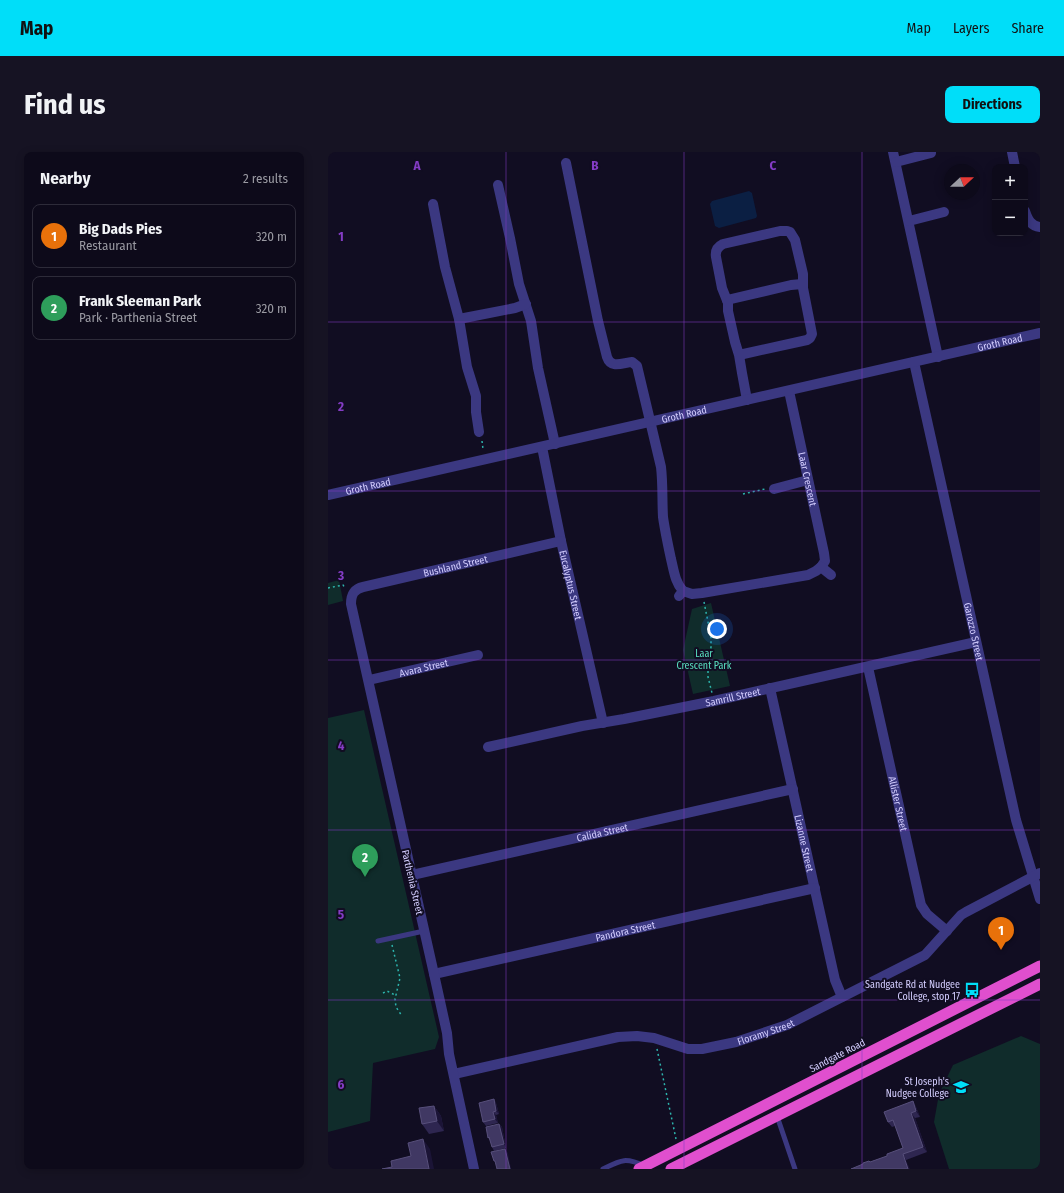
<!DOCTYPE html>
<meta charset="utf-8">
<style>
:root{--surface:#0d0a1a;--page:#161323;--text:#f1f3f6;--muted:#9a9aa2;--line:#2d2b39;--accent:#00def9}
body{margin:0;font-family:"Fira Sans Condensed",sans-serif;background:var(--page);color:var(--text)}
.controls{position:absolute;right:12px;top:12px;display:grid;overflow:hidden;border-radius:8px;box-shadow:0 2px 10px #0003}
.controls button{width:36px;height:36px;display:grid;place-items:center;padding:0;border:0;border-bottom:1px solid var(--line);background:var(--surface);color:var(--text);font:20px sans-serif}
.compass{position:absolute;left:616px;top:12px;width:36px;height:36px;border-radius:50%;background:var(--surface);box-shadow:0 2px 10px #0003;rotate:68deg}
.you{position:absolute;left:389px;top:477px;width:14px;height:14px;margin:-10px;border:3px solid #fff;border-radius:50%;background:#1a73e8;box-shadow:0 0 0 6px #1a73e833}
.badge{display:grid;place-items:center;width:26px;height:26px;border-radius:50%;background:var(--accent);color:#fff;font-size:13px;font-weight:700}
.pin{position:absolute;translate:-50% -33px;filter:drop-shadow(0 1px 2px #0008)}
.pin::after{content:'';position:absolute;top:21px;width:14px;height:12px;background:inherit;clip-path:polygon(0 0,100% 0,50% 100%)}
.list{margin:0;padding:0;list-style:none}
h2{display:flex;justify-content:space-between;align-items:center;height:52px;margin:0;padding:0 16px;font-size:17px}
h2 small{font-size:13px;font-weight:400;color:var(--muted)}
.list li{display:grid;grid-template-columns:26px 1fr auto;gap:12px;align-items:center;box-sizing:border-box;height:64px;margin:0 8px 8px;padding:0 8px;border:1px solid var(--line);border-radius:8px}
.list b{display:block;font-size:15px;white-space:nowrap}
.list p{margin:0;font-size:13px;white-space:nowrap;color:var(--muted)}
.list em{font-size:13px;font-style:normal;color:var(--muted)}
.map{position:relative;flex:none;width:712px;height:1017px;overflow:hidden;border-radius:8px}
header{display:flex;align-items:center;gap:24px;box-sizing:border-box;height:56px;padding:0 20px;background:var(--accent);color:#111}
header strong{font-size:19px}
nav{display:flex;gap:22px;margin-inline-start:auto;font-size:14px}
.intro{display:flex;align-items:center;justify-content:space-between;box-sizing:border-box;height:96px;padding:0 24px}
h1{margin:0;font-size:28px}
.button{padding:10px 18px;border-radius:8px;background:var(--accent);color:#111;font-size:14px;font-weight:700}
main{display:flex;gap:24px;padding:0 24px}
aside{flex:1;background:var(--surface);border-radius:8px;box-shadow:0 2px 10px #0003}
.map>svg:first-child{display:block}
.green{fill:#102c2b}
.water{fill:#0b1f43}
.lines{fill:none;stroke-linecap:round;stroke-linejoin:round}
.path{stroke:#2db4ad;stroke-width:1.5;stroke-dasharray:2 3;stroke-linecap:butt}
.service{stroke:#3b3881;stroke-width:5}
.minor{stroke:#3b3881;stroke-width:10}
.tertiary{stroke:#3b3881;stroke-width:10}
.trunk{stroke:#e04fce;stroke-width:11}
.wall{fill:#2e2650}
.shaded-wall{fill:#1b1436}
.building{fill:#403863;stroke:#574f7b}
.grid{fill:none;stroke:#843cc5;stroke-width:1;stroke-opacity:0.55}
.labels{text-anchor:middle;stroke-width:4;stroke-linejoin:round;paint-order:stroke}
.street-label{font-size:10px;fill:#d4ceff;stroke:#110d22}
.park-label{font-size:10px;fill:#59e0c0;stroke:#110d22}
.poi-label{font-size:10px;fill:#d4ceff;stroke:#110d22;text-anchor:end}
.grid-label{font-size:13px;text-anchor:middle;font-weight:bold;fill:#843cc5;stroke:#110d22;stroke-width:4;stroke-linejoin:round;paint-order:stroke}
</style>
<header>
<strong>Map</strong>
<nav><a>Map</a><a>Layers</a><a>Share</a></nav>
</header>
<div class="intro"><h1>Find us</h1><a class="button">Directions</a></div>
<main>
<aside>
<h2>Nearby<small>2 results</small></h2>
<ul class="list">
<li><span class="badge" style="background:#e8710a">1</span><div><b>Big Dads Pies</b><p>Restaurant</p></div><em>320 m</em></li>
<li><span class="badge" style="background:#2e9e5b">2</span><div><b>Frank Sleeman Park</b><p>Park · Parthenia Street</p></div><em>320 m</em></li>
</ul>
</aside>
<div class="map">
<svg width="712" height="1017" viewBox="0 0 712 1017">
<rect width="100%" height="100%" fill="#110d22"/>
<g class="green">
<path d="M 11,428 L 15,449 L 0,453 L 0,431 Z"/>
<path d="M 383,451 L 402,534 L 365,542 L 355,498 L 364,457 Z"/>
<path d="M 36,558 L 111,885 L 107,897 L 45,911 L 42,969 L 0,980 L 0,566 Z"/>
<path d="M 693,884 L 712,892 L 712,1017 L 621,1017 L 606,970 L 611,942 L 625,913 Z"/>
</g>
<path class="water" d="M 421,39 L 424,41 L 429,64 L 428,66 L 391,76 L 387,74 L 382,52 L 384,49 Z"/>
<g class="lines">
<g class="path">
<path d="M 154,289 L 155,297"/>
<path d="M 415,342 L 437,337"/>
<path d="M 0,436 L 15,433 L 17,436"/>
<path d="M 376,450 L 383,485 L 383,495 L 380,516 L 380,525 L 384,541"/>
<path d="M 64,793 L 72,826 L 67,847 L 68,855 L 74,864"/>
<path d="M 55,841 L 59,839 L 67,843"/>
<path d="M 329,897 L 348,987"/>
</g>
<g class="service">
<path d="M 50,789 L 96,779"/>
<path d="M 449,964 L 467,1017"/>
<path d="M 275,1017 C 293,1008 297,1005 317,1014"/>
</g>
<g class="minor">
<path d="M 565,0 L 610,205"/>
<path d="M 684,0 L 687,15"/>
<path d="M 568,10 L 603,1"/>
<path d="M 238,11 L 270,169 L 279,205 C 283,217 294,211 304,210 L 309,214 L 333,315 C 335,332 334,348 335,365 C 337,379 340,393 343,407 C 346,419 347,430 355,439 L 351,444"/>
<path d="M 170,33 L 182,86 L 191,132 L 203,169 L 210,216 L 227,292"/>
<path d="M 105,52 L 117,115 L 131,167 L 139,215 L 148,244 L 148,260 L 151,280"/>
<path d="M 697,59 C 700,68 703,74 712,75"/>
<path d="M 581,69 L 616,60"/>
<path d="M 399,148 L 463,133 L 474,132"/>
<path d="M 131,167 L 187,156 L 198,152"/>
<path d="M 411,203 L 479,188 L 482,186 L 484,182 L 475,136 L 475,122 L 467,88 L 462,80 L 459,79 L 452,79 L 395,92 C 389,95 387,99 388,105 L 394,136 L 400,151 L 400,159 L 407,190 L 411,203 L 414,221 L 419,248"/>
<path id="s1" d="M 586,210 L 688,668 L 712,747"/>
<path id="s2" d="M 461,239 L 496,401 L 497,409 L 493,415"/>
<path id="s3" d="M 214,295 L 233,389 L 275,571"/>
<path d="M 446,337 L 480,328"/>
<path d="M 355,439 L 364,442 L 374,441 L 480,423 L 488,419 L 493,415 L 503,423"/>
<path id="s4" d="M 540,515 L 593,753 L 599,762 L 619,779"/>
<path id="s5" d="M 41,528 L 150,503"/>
<path id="s6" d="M 442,536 L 507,828 L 514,845"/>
<path id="s7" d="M 160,595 L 254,574 L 296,567 L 386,549 L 648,490"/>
<path id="s8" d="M 84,723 L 465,637"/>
<path id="s9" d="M 106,822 L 487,736"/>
<path id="s10" d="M 126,922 L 290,885 L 309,884 L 326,886 L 360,897 L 374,897 L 408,890 L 459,873 L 597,803 L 633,763 L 638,760 L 712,721"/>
<path id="s11" d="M 146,1017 L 121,902 L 119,881 L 106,822 L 23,452 C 23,443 26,437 35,435 L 233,389"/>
</g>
<path class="tertiary" id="s12" d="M 0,343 L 712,181"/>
<g class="trunk">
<path d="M 311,1017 L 712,814"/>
<path d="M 343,1017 L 712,832"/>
</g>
</g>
<g class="wall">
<path d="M 166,947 L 168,951 L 171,962 L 168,963 L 170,971 L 158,974 L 155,970 Z"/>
<path d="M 585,949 L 588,955 L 592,965 L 587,966 L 599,1000 L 578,1008 L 542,1010 L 559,1004 L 575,996 L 567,974 L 564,975 L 560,970 Z"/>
<path d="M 106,954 L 113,964 L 116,979 L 101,982 L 94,972 Z"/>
<path d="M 171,972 L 174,975 L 178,996 L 166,999 L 164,995 L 162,988 L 160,986 Z"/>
</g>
<g class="shaded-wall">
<path d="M 166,947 L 168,951 L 171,962 L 168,959 Z"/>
<path d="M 585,949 L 588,955 L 592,965 L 588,959 Z"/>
<path d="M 106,954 L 113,964 L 116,979 L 109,969 Z"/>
<path d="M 165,960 L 168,963 L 170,971 L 167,967 Z"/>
<path d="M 583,961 L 587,966 L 599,1000 L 595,995 Z"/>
<path d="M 171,972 L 174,975 L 178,996 L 176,992 Z"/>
<path d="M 95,987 L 102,997 L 106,1017 L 101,1017 Z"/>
<path d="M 177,997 L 180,1001 L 183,1017 L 182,1017 Z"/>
<path d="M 575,1002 L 578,1008 L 582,1017 L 580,1017 Z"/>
</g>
<g class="building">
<path d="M 166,947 L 168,959 L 165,960 L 167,967 L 155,970 L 151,951 Z"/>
<path d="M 585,949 L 588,959 L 583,961 L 595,995 L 575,1002 L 580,1017 L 523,1017 L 535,1012 L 535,1011 L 541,1009 L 542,1010 L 559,1004 L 559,1002 L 575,996 L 565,968 L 560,970 L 556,960 Z"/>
<path d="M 106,954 L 109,969 L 94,972 L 91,956 Z"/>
<path d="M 171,972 L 176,992 L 164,995 L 161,985 L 160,986 L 158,975 Z"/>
<path d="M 95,987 L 101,1017 L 54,1017 L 64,1015 L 63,1009 L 83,1004 L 80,991 Z"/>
<path d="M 177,997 L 182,1017 L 169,1017 L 167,1009 L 166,1009 L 163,1000 Z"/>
</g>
<path class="grid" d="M 178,0 L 178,1017M 356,0 L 356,1017M 534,0 L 534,1017M 0,170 L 712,170M 0,339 L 712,339M 0,508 L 712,508M 0,678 L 712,678M 0,848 L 712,848"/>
<defs>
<symbol id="bus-bare" viewBox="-9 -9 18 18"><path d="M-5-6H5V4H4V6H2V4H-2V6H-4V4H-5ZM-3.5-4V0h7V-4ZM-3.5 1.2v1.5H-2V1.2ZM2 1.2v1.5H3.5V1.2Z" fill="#00def9" stroke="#110d22" stroke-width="2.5" paint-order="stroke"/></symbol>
<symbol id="school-bare" viewBox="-9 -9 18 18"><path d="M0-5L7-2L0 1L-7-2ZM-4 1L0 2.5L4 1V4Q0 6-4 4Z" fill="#00def9" stroke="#110d22" stroke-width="2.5" paint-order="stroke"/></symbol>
</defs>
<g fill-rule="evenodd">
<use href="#bus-bare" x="633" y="827" width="22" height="22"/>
<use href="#school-bare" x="622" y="924" width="22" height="22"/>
</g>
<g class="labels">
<g class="street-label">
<text dy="4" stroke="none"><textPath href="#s12" startOffset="689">Groth Road</textPath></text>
<text dy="4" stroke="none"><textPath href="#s12" startOffset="365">Groth Road</textPath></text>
<text dy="4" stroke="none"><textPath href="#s2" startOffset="90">Laar Crescent</textPath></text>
<text dy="4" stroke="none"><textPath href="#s12" startOffset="41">Groth Road</textPath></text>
<text dy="4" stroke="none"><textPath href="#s11" startOffset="696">Bushland Street</textPath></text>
<text dy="4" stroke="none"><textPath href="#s3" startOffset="141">Eucalyptus Street</textPath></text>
<text dy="4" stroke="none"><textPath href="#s1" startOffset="276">Garozzo Street</textPath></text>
<text dy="4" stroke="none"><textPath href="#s5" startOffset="56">Avara Street</textPath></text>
<text dy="4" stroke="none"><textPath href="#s7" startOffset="250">Samrill Street</textPath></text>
<text dy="4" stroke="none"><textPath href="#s4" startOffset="140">Allister Street</textPath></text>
<text dy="4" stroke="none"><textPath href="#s8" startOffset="195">Calida Street</textPath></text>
<text dy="4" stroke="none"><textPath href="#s6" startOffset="159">Lizanne Street</textPath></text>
<text transform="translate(85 730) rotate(77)" y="4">Parthenia Street</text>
<text dy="4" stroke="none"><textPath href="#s9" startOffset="196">Pandora Street</textPath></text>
<text dy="4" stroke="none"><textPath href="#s10" startOffset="320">Floramy Street</textPath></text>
<text transform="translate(509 903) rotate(-27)" y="4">Sandgate Road</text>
</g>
<g class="park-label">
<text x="376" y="505">Laar<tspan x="376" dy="12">Crescent Park</tspan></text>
</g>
<g class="poi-label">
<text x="632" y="836">Sandgate Rd at Nudgee<tspan x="632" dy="12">College, stop 17</tspan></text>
<text x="621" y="933">St Joseph's<tspan x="621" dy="12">Nudgee College</tspan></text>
</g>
</g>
<g class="grid-label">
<text x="89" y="18">A</text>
<text x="267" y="18">B</text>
<text x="445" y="18">C</text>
<text x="13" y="89">1</text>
<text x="13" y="259">2</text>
<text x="13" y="428">3</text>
<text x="13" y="598">4</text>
<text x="13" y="767">5</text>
<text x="13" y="937">6</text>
</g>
</svg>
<div class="controls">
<button>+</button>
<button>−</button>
</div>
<svg class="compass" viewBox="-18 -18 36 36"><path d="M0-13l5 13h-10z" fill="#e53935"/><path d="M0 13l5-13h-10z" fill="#9a9aa2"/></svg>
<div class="you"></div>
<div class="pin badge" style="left:673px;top:798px;background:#e8710a">1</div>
<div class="pin badge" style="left:37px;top:725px;background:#2e9e5b">2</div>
</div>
</main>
